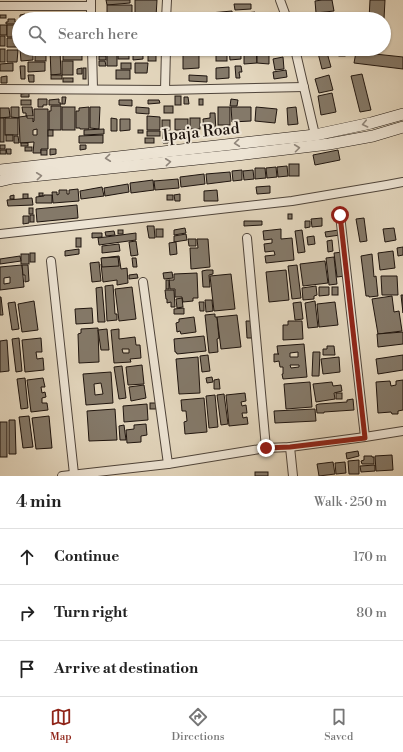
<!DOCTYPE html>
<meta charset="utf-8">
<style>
:root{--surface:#fff;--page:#f2f2f2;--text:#222;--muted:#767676;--line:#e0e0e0;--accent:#8f2418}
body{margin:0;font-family:"Libre Bodoni",serif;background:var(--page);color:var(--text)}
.stop{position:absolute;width:12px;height:12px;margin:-9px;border:3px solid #8f2418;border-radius:50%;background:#fff}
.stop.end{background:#8f2418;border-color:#fff;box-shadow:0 1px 4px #0008}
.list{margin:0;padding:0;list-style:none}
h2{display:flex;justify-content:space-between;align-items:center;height:52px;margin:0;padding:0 16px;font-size:17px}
h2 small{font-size:13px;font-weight:400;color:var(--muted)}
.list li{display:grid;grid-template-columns:26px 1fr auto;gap:12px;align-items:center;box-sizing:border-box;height:56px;padding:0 16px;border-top:1px solid var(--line)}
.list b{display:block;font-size:15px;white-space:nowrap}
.list em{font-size:13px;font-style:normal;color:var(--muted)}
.icon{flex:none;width:22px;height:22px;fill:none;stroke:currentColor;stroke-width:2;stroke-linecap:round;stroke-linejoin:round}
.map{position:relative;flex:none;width:403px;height:476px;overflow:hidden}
.search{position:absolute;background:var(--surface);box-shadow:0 1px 3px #0004;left:12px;right:12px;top:12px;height:44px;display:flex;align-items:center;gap:10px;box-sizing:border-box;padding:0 14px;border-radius:22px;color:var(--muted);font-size:15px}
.sheet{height:220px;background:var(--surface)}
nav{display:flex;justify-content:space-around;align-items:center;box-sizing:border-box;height:56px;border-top:1px solid var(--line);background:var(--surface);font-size:11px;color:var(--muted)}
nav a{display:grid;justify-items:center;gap:2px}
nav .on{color:var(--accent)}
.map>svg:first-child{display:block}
.building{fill:#847969;stroke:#1e140e;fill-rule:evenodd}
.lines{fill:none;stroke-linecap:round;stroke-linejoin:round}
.street-casing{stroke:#4f443a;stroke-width:10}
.secondary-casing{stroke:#1e140e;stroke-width:12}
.street{stroke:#ede4d4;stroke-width:8}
.secondary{stroke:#ede4d4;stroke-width:11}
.oneway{stroke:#90867b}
.route{stroke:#8f2418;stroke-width:5}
.labels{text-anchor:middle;stroke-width:4;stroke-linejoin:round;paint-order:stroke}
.street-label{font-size:16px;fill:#1e140e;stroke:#ede4d4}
</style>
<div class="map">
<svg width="403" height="476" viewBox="0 0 403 476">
<rect width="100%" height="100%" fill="#e3d6bd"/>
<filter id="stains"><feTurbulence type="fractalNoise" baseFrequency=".005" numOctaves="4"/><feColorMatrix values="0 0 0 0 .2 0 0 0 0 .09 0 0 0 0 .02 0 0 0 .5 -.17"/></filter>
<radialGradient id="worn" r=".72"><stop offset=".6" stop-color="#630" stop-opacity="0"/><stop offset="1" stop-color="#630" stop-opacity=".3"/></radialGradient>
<g class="building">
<path d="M 106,0 L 130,0 L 130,3 L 107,5 Z"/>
<path d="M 135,0 L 157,0 L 156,17 L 135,17 Z"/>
<path d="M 322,0 L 332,0 L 334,11 L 316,13 L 315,1 Z"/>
<path d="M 370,0 L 385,0 L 384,19 L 369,19 Z"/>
<path d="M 234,4 L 251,4 L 251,9 L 235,10 Z"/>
<path d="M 107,5 L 132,5 L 132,17 L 107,16 Z"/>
<path d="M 232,11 L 233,19 L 211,19 L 210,13 Z"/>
<path d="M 255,12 L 256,19 L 237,19 L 236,14 Z"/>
<path d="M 25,14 L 25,19 L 20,19 L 20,15 Z"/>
<path d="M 57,14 L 62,14 L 63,19 L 57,19 Z"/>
<rect x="0" y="15" width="6" height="3"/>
<path d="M 205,15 L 205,19 L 186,19 L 186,16 Z"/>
<rect x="34" y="16" width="12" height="3"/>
<path d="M 8,19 L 15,19 L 15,22 L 16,22 L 16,24 L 6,24 L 6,22 L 8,22 Z"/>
<rect x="0" y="25" width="7" height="10"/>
<path d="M 7,25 L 17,25 L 17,33 L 13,33 L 13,37 L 7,37 Z"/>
<path d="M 14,33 L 19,33 L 19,47 L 7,47 L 7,38 L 14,38 Z"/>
<rect x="0" y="36" width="5" height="10"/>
<rect x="0" y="49" width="5" height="13"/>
<path d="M 20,49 L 33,49 L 33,60 L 21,61 Z"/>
<rect x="35" y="49" width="11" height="12"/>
<rect x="63" y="49" width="19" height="11"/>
<rect x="118" y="49" width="11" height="10"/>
<path d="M 133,49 L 143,49 L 143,59 L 133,60 Z"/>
<path d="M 183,49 L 199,49 L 199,68 L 183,69 Z"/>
<rect x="216" y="49" width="11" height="12"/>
<path d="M 229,49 L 241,49 L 241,59 L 230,60 Z"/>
<path d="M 244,49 L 256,49 L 257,63 L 244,64 Z"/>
<path d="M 257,49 L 269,49 L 269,64 L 257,63 Z"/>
<path d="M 275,49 L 283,49 L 283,52 L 276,53 Z"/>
<path d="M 317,49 L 326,49 L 331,67 L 322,69 Z"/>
<rect x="339" y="49" width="6" height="7"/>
<path d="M 7,50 L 18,50 L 17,62 L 7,62 Z"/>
<path d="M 50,50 L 60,50 L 61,74 L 51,75 Z"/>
<path d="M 107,50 L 114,50 L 114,53 L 117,53 L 117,66 L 107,66 Z"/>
<rect x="148" y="50" width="8" height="11"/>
<path d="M 356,52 L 403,57 L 403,69 L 354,63 Z"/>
<rect x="99" y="56" width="7" height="4"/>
<path d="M 283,57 L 284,69 L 275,70 L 273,59 Z"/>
<rect x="62" y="61" width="11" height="14"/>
<path d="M 99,61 L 105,61 L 106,66 L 99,66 Z"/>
<path d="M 28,62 L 45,62 L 45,71 L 28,72 Z"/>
<path d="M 13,63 L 13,71 L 0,71 L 0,64 Z"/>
<rect x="121" y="63" width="10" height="6"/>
<path d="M 135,63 L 148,63 L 147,73 L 135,73 Z"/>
<path d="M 20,66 L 25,66 L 25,79 L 21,79 Z"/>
<path d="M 235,66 L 241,66 L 242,72 L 239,72 L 240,78 L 236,78 Z"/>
<path d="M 229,67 L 229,78 L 216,79 L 216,68 Z"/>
<path d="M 82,68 L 82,74 L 77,74 L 77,69 Z"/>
<rect x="83" y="68" width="3" height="11"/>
<rect x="116" y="70" width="14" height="9"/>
<path d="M 286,70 L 287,77 L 274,79 L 273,72 Z"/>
<path d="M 362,74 L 371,110 L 360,112 L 351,76 Z"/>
<path d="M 28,75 L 34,75 L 34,82 L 29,82 Z"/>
<rect x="51" y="75" width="11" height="4"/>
<path d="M 189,75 L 207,76 L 207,82 L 189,81 Z"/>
<path d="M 329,75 L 333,90 L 319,93 L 315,79 Z"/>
<path d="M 7,76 L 7,83 L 1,83 L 1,77 Z"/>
<rect x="63" y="78" width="10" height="4"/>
<path d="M 29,93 L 29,97 L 21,97 L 21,94 Z"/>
<path d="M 332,93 L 336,112 L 321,115 L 318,96 Z"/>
<rect x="175" y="96" width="6" height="9"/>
<path d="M 62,97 L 66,97 L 65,104 L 62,104 Z"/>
<path d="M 184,97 L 188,97 L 189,104 L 184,104 Z"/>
<path d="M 38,99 L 47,99 L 47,105 L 43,105 L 43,107 L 38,107 Z"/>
<path d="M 59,99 L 59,103 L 61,103 L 61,105 L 49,105 L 49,100 Z"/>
<rect x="199" y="99" width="4" height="6"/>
<path d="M 231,99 L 238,100 L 237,106 L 230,106 Z"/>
<rect x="21" y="100" width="10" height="5"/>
<path d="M 119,100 L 132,100 L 132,106 L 119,105 Z"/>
<path d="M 148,100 L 159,100 L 160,103 L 148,104 Z"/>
<path d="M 51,106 L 61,106 L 61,130 L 49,130 L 49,111 L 51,111 Z"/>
<rect x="164" y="106" width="9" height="7"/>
<path d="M 11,107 L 19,107 L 19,118 L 11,117 Z"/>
<path d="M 22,107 L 32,107 L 33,116 L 26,116 L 26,113 L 23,113 Z"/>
<rect x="62" y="107" width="13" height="23"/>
<path d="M 89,107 L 89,129 L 80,129 L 80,128 L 76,128 L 76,111 L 79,111 L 79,108 Z"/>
<path d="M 90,107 L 100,107 L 99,129 L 90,128 Z"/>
<path d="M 136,107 L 149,108 L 149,114 L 136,113 Z"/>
<rect x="218" y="107" width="12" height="18"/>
<path d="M 231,107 L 251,107 L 251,121 L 232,122 Z"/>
<path d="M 256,107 L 277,109 L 275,123 L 255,121 Z"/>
<path d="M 296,107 L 298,124 L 288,125 L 287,108 Z"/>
<path d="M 0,108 L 9,108 L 10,117 L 0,118 Z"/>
<path d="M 34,109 L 48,109 L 48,149 L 41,149 L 41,153 L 33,153 L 34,142 L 20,143 L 19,117 L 27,116 L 27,118 L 33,118 L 33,122 L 34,121 ZM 37,129 L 37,135 L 33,135 L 33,130 Z"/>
<path d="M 210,113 L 215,113 L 216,132 L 204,133 L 203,119 L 210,118 Z"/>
<path d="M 147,116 L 160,117 L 160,130 L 147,130 Z"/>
<rect x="0" y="118" width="4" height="24"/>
<rect x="5" y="118" width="13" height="17"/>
<path d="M 111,118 L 117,119 L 117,131 L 111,131 Z"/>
<rect x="190" y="118" width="10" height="11"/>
<path d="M 120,119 L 130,119 L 130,130 L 120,131 Z"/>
<rect x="175" y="119" width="13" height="11"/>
<rect x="162" y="120" width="8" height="10"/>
<path d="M 229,126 L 230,130 L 223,132 L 222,128 Z"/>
<path d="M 104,129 L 104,134 L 84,135 L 84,130 Z"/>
<rect x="48" y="130" width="5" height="6"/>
<rect x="138" y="130" width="5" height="3"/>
<rect x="147" y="131" width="13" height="5"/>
<path d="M 163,131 L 169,131 L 168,143 L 163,143 Z"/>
<rect x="6" y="135" width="7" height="6"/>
<path d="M 103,135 L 103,143 L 79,143 L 79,136 Z"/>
<path d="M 14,136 L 18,136 L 19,143 L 14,143 Z"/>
<rect x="145" y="138" width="9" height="5"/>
<rect x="21" y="143" width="7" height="3"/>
<rect x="0" y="145" width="5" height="4"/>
<path d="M 80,145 L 86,145 L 86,149 L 80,150 Z"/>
<rect x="25" y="147" width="7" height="4"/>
<path d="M 6,149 L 11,149 L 11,154 L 7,154 Z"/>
<path d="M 50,149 L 56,149 L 56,154 L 50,155 Z"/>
<rect x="0" y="150" width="6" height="4"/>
<rect x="41" y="150" width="6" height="5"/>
<path d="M 338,150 L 340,160 L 315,165 L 313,155 Z"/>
<rect x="289" y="164" width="10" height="12"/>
<path d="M 287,166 L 288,176 L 278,177 L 277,167 Z"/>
<path d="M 276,167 L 277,177 L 267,178 L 266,168 Z"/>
<path d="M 255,168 L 265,168 L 266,178 L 255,179 Z"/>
<path d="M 242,170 L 242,180 L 233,181 L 232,171 Z"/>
<path d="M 253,170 L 254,179 L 244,180 L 243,171 Z"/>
<path d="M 230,172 L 231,181 L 207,184 L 206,174 Z"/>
<path d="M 204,174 L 205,184 L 181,187 L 180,177 Z"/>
<path d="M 178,179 L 179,188 L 155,190 L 154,181 Z"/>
<path d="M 153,180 L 154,190 L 131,193 L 130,183 Z"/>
<path d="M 128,184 L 129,192 L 105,196 L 104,188 Z"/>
<path d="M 270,186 L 270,193 L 257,194 L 256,187 Z"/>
<path d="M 102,187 L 104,196 L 81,199 L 80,191 Z"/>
<path d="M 78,189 L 79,201 L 53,203 L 52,192 L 57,192 L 57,195 L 59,194 L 59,190 L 67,190 L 67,194 L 69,194 L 69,190 Z"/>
<path d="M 217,190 L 218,201 L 204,201 L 204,191 Z"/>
<rect x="39" y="193" width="4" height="3"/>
<rect x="23" y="194" width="5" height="5"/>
<path d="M 180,194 L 180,201 L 175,201 L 174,195 Z"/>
<path d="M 14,195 L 14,199 L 10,199 L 10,196 Z"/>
<path d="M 44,195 L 52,195 L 52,203 L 36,203 L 36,197 L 44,196 Z"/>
<rect x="167" y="195" width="6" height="5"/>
<path d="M 32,198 L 33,205 L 8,206 L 7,200 Z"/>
<path d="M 77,205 L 78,218 L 37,222 L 36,209 Z"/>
<rect x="29" y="208" width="4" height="6"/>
<rect x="288" y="214" width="4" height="5"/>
<rect x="30" y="215" width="4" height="7"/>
<path d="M 23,216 L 29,216 L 29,223 L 23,224 Z"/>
<path d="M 322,218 L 322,226 L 312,227 L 311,219 Z"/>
<path d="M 364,218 L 367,241 L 360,242 L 356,219 Z"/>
<path d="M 244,221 L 262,221 L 262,225 L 244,226 Z"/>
<path d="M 305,221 L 310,221 L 310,227 L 305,228 Z"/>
<path d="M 147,226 L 154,226 L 155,238 L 149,238 Z"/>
<path d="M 185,228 L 186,233 L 174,235 L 174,230 Z"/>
<path d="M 394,228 L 396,240 L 385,242 L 383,229 Z"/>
<rect x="156" y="229" width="7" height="8"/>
<path d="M 281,229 L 281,239 L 292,238 L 294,260 L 266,263 L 265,256 L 275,255 L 274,251 L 265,252 L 264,244 L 272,243 L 272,239 L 264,240 L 263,231 Z"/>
<rect x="118" y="230" width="5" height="4"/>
<path d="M 302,230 L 305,252 L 298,253 L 295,231 Z"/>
<path d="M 339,230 L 340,235 L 326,237 L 325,232 Z"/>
<path d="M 114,231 L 115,235 L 106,236 L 105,232 Z"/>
<path d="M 92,233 L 102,233 L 102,237 L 92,238 Z"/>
<path d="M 136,233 L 136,240 L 99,245 L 98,238 Z"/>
<path d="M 186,234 L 187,240 L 174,242 L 174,236 Z"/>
<path d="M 314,236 L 315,244 L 308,245 L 307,237 Z"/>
<rect x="76" y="238" width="5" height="9"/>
<path d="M 188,239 L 196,239 L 196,246 L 189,246 Z"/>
<path d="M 197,239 L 208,239 L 210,267 L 191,269 L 190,248 L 198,248 Z"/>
<path d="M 332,240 L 333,251 L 328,252 L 327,241 Z"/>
<path d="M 136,241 L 138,255 L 131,256 L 129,242 Z"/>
<path d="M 176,242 L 177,254 L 170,255 L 169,243 Z"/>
<path d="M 119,244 L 120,251 L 102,253 L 102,246 Z"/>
<path d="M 403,247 L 403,255 L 398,256 L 397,248 Z"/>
<path d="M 79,249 L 79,254 L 65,256 L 65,251 Z"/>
<path d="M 393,251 L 395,268 L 380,270 L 378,253 Z"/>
<path d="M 343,252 L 345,276 L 337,277 L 334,253 Z"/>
<rect x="30" y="253" width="5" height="9"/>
<rect x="21" y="254" width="8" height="10"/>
<path d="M 372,254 L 374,277 L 376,276 L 378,296 L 369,297 L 369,296 L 366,296 L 361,256 Z"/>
<path d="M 20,256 L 21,261 L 0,264 L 0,259 Z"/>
<path d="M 119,256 L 121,269 L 127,268 L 128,283 L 117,285 L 117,280 L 103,282 L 101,264 L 102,264 L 102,258 Z"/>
<path d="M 118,257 L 119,266 L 102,267 L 101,258 Z"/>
<path d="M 334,257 L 337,284 L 329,285 L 326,258 Z"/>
<path d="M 132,258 L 136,258 L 137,267 L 133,267 Z"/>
<path d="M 325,261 L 328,283 L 303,286 L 300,264 Z"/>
<path d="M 99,262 L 101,281 L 92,282 L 90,263 Z"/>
<path d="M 22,265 L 24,287 L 0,290 L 0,267 ZM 10,277 L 10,283 L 4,284 L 4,278 Z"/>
<path d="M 22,265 L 28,265 L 29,281 L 25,282 L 25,275 L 23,275 Z"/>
<path d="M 297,265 L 301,298 L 292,299 L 288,266 Z"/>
<path d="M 207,270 L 213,270 L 213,274 L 209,275 L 210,287 L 203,287 L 202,271 Z"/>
<path d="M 286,270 L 289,300 L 269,302 L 266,272 Z"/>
<path d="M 172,272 L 173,278 L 164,279 L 163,273 Z"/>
<path d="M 197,273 L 198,298 L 193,298 L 193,301 L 183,302 L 182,297 L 175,297 L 175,289 L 170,289 L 169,280 L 174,280 L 174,274 Z"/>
<path d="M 137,274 L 138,278 L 129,279 L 129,275 Z"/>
<path d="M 231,274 L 235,309 L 214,311 L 210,276 Z"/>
<path d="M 381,276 L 397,276 L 398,295 L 382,295 Z"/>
<rect x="166" y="280" width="3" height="9"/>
<path d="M 113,285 L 115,314 L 117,314 L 117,320 L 107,321 L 105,286 Z"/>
<path d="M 316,286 L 317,295 L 314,296 L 314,299 L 303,300 L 302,288 Z"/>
<path d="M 102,287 L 105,322 L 98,322 L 96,288 Z"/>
<path d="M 132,287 L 136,319 L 119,321 L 115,289 Z"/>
<path d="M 319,287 L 329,287 L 329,295 L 319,296 Z"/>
<rect x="332" y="287" width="6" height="8"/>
<path d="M 165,290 L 174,290 L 175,307 L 171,307 L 171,302 L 167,303 L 167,299 L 166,299 Z"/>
<path d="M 401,295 L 403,295 L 403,313 Z"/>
<path d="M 392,296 L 394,312 L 399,311 L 402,331 L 378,334 L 372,299 Z"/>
<path d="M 0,297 L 1,297 L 3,315 L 0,315 Z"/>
<path d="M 182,298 L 183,307 L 177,308 L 176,299 Z"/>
<path d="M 205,300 L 212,300 L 213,311 L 206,312 Z"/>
<path d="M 34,301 L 38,330 L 22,332 L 18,304 Z"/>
<path d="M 315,301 L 318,327 L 308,328 L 305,303 Z"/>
<path d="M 15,302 L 19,329 L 12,330 L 8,303 Z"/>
<path d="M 199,302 L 204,302 L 204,311 L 200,311 Z"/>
<path d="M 301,302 L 303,319 L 295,320 L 293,303 Z"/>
<path d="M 335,302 L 338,325 L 319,327 L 317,304 Z"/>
<path d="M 92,308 L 93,323 L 76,324 L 75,309 Z"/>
<path d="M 184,308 L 184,314 L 174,314 L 174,309 Z"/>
<path d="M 215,314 L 215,317 L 217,317 L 219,338 L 217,339 L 218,352 L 209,353 L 205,315 Z"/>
<path d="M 237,315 L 241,347 L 221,349 L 217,317 Z"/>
<path d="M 194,317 L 196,332 L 181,334 L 180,331 L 177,332 L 176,323 L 179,322 L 179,319 Z"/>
<path d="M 246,321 L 251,321 L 253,338 L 247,338 Z"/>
<path d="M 288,321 L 302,321 L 303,339 L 283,340 L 283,325 L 288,325 Z"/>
<path d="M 98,328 L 99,362 L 79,363 L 78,334 L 81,333 L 81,329 Z"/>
<path d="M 107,329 L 109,350 L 101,350 L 98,330 Z"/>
<path d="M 119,329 L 119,339 L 135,337 L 136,345 L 140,345 L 141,358 L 130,359 L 131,362 L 114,363 L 111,330 ZM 122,349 L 129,349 L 129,353 L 123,353 Z"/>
<path d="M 403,332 L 403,344 L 378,347 L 377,334 Z"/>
<path d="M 204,336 L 206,351 L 177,354 L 176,352 L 175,352 L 174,339 Z"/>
<path d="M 19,338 L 22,371 L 16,372 L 12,339 Z"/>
<path d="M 41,338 L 42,352 L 36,352 L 37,359 L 43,358 L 44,370 L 25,372 L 22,340 Z"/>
<path d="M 7,340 L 9,371 L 0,372 L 0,341 Z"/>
<path d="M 304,344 L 307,377 L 283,379 L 282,374 L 283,374 L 283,367 L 280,367 L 279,361 L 274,362 L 274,354 L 279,354 L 278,354 L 277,346 ZM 298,352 L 298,357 L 290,357 L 290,353 ZM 290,365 L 299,365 L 299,367 L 291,368 Z"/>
<path d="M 327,346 L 334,346 L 335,355 L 323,355 L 323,349 L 327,349 Z"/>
<path d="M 313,352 L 320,352 L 319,376 L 312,376 Z"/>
<path d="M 208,355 L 210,371 L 202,372 L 200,356 Z"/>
<path d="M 403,355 L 403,370 L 378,374 L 376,359 Z"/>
<path d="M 198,357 L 200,393 L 179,394 L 176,359 Z"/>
<path d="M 339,357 L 340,372 L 323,374 L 321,359 Z"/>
<path d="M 142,365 L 144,384 L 128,385 L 126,367 Z"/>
<path d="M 122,366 L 126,398 L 119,399 L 114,367 Z"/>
<path d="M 111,372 L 113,403 L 86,405 L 83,374 ZM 101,383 L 103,394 L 95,395 L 94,384 Z"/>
<path d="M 212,377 L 213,382 L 207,383 L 206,378 Z"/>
<path d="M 25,378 L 28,408 L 21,409 L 17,379 Z"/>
<path d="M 43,378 L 45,387 L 41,387 L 42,393 L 45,392 L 46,397 L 42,398 L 42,403 L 47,403 L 48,410 L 31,412 L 27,380 Z"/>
<path d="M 219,379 L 220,389 L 214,389 L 214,380 Z"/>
<path d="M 403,380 L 403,410 L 398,411 L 398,414 L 392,414 L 391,412 L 378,413 L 376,382 L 390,381 L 391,386 L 396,385 L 396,381 Z"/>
<path d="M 310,382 L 312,407 L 286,409 L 284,384 Z"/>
<path d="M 332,382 L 333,386 L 341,385 L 342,391 L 334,393 L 335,399 L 316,402 L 313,384 Z"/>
<path d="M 144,385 L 146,398 L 131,401 L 129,387 Z"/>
<path d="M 245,393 L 246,401 L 241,402 L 242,406 L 246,405 L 247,413 L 242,413 L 243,418 L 247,417 L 248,424 L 229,426 L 226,395 Z"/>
<rect x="336" y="393" width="6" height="6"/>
<path d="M 224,394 L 228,424 L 221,425 L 217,395 Z"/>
<path d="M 215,395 L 218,427 L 209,428 L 206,396 Z"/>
<path d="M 204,398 L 207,432 L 185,434 L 184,422 L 187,421 L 186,411 L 182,411 L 181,400 Z"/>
<path d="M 353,399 L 354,410 L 324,412 L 324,413 L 317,413 L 316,405 L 319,404 L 347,402 L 347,400 Z"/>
<rect x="150" y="403" width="6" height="6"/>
<path d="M 147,404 L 148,420 L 124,422 L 123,406 Z"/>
<path d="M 115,409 L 117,440 L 89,441 L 87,411 Z"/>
<path d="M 315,409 L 316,421 L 275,423 L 274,411 Z"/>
<path d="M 29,416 L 33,447 L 23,448 L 19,417 Z"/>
<path d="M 49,416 L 52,448 L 36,449 L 32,418 Z"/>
<path d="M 9,420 L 15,420 L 16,454 L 9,454 Z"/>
<rect x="0" y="422" width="7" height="35"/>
<path d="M 146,424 L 147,435 L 141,436 L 141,442 L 127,443 L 126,430 L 134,429 L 134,425 Z"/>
<path d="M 124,425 L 126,440 L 120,440 L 119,426 Z"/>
<path d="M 358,451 L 359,456 L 347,459 L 346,453 Z"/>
<path d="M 392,455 L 393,470 L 376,471 L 375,456 Z"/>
<path d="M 364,456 L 372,456 L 372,457 L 374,457 L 374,464 L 362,464 L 361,461 L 364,460 Z"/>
<path d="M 359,460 L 359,474 L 349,474 L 348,461 Z"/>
<path d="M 333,462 L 335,474 L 319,476 L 317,464 Z"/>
<path d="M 345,462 L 346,473 L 336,474 L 335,463 Z"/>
<path d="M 375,465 L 375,471 L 361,472 L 360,466 Z"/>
<rect x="255" y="472" width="13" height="4"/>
</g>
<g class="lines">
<defs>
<g id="street">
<path d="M 91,0 L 91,19"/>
<path d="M 280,0 L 287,19"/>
<path d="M 0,6 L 91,6"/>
<path d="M 166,19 L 167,0"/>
<path d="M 92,49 L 93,89"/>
<path d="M 295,49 L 315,135"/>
<path d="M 0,89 L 165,90 L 304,87"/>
<path d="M 165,90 L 166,49"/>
<path d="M 340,215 L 365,437"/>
<path d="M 0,234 L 292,201 L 387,185 L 403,182"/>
<path d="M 247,238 L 266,448"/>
<path d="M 51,261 L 74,474"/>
<path d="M 143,282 L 168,464"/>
<path d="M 290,447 L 293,476"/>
<path d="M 62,476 L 168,464 L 266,448 L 290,447 L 365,437 L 403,431"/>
</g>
<g id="secondary">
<path d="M 0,170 L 315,135 L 371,123 L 403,114"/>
<path d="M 0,181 L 13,178 L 237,155 L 329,144 L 373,136 L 403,127"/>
</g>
</defs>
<use href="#street" class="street-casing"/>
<use href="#secondary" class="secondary-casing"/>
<use href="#street" class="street"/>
<use href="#secondary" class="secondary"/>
</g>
<defs><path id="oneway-chevron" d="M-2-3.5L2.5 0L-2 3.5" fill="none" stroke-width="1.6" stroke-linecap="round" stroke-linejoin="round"/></defs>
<g class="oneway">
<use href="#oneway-chevron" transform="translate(365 124) rotate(168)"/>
<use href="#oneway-chevron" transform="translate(237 143) rotate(174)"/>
<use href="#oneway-chevron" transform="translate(297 148) rotate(-7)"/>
<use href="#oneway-chevron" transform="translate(108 158) rotate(174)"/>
<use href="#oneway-chevron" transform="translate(168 162) rotate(-6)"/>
<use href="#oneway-chevron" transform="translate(39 176) rotate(-6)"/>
</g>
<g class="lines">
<path class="route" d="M 266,448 L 290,447 L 365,438 L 340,215"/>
</g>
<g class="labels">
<g class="street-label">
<text transform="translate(201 131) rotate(-6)" y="6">Ipaja Road</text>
</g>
</g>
<rect width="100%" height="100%" filter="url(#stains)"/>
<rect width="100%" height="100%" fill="url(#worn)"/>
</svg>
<div class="stop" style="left:340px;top:215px"></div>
<div class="stop end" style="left:266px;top:448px"></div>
<div class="search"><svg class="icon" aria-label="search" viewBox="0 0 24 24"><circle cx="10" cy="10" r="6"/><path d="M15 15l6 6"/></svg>Search here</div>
</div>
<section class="sheet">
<h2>4 min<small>Walk · 250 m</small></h2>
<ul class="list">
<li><svg class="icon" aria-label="ahead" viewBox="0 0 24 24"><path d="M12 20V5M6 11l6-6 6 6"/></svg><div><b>Continue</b></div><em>170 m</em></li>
<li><svg class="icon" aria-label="right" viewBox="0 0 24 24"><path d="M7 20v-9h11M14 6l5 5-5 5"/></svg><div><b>Turn right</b></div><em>80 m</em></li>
<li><svg class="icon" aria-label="arrive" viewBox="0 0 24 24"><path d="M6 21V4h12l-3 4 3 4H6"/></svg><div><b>Arrive at destination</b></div></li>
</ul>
</section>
<nav>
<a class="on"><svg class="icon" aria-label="map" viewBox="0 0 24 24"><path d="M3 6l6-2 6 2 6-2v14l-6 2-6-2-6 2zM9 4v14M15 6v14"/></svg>Map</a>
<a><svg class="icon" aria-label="directions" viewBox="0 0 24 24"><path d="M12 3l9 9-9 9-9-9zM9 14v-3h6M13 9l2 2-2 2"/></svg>Directions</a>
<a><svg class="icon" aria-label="saved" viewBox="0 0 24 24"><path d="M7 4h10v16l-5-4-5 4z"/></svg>Saved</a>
</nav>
